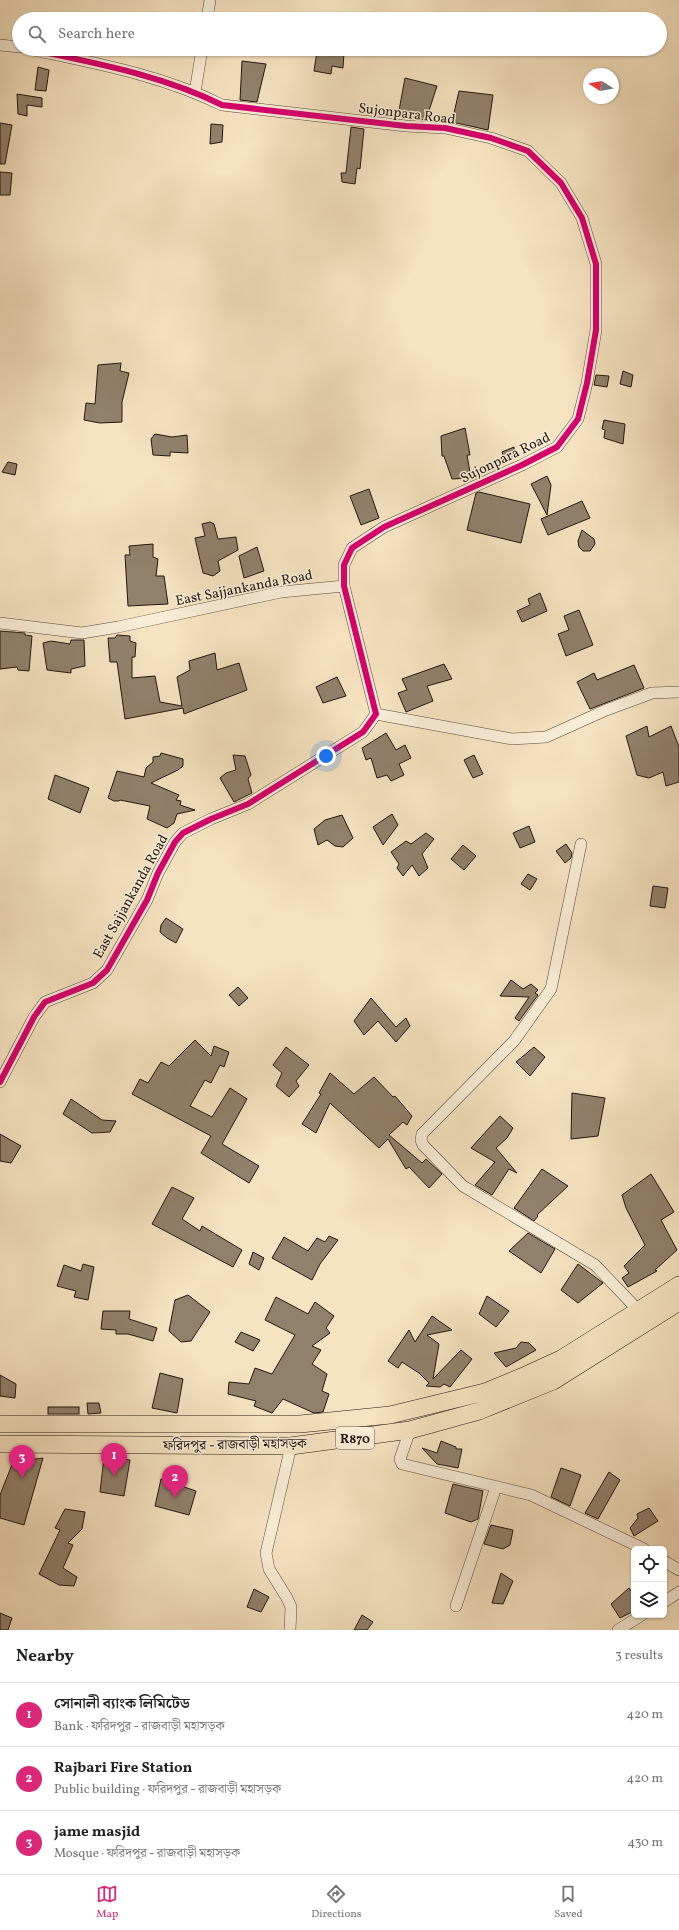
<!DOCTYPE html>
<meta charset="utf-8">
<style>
:root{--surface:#fff;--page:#f6f6f6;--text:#202124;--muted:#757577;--line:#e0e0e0;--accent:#db2777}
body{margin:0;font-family:Vollkorn,"Noto Serif Bengali",serif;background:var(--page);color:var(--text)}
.controls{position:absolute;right:12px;bottom:12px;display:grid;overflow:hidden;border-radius:6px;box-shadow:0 1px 3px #0004}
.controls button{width:36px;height:36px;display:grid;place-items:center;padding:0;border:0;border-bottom:1px solid var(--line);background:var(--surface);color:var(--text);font:20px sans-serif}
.compass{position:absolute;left:583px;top:68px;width:36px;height:36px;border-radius:50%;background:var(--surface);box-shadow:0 1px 3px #0004;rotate:281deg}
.you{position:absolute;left:326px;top:756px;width:14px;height:14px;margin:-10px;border:3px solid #fff;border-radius:50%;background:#1a73e8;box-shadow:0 0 0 6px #1a73e833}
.badge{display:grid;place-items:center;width:26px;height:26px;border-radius:50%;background:var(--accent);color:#fff;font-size:13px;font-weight:700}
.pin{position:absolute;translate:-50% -33px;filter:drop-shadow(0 1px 2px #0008)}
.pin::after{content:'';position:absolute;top:21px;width:14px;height:12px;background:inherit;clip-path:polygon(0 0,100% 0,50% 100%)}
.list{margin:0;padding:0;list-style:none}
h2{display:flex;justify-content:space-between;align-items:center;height:52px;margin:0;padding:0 16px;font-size:17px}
h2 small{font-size:13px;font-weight:400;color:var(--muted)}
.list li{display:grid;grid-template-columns:26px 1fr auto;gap:12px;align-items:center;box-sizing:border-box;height:64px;padding:0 16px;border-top:1px solid var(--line)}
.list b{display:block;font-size:15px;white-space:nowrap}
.list p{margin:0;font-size:13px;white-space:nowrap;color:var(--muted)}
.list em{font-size:13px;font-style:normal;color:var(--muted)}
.icon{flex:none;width:22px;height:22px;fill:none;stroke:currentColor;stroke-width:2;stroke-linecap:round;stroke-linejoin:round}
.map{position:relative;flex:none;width:679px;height:1630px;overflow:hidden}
.search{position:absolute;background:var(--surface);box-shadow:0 1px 3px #0004;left:12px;right:12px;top:12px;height:44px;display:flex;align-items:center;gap:10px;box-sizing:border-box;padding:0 14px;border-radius:22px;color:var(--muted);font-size:15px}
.sheet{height:244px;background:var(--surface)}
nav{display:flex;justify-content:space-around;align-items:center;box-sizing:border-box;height:56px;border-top:1px solid var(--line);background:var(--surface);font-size:11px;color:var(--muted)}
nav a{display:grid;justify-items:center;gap:2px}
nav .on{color:var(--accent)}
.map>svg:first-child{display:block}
.building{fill:#91816c;stroke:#23160f}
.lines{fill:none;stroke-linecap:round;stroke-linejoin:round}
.minor-casing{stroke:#58493c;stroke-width:12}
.primary-casing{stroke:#23160f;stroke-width:18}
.minor{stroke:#f9edd7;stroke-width:11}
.primary{stroke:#f6e3c1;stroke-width:17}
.cycleway-casing{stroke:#f9edd7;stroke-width:8}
.cycleway{stroke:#d6006c;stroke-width:6}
.labels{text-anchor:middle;stroke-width:3;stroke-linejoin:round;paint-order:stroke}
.shield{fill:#f9edd7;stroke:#63564b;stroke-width:1}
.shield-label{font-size:13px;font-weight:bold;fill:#23160f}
.street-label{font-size:14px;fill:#23160f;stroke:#f9edd7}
</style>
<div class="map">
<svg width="679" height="1630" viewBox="0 0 679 1630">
<rect width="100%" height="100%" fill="#f6e3c1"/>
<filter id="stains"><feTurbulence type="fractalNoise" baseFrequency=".005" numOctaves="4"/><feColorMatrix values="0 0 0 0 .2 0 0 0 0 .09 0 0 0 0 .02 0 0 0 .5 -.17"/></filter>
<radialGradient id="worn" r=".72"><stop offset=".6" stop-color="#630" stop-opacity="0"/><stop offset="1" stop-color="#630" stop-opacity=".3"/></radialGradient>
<g class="building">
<path d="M 317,51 L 344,53 L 343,68 L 332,66 L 331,74 L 314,71 Z"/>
<path d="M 242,61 L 266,64 L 257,102 L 240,100 Z"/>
<path d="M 38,67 L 49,70 L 46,91 L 35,90 Z"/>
<path d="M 405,78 L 437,86 L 426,120 L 398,116 Z"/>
<path d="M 459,91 L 493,95 L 488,130 L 452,122 Z"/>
<path d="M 17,94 L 42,98 L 42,107 L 27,105 L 27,116 L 18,114 Z"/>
<path d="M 0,123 L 12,125 L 5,164 L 0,164 Z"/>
<path d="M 211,124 L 223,125 L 222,142 L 210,144 Z"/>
<path d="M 351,127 L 364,129 L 360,169 L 357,168 L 355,184 L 342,182 L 341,173 L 346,173 Z"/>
<path d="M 0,172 L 12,173 L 10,195 L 0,195 Z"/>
<path d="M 121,363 L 120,371 L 129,373 L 122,402 L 122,422 L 100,423 L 84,420 L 86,403 L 95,404 L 98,365 Z"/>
<path d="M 623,371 L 633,375 L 631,387 L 620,384 Z"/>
<path d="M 596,375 L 609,376 L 607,387 L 594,385 Z"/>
<path d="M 604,420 L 625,424 L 623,444 L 604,438 L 605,430 L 602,429 Z"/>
<path d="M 465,428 L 470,455 L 467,455 L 471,478 L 452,479 L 444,456 L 442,456 L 441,436 Z"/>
<path d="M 155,434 L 172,437 L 187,435 L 188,453 L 170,452 L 170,456 L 153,455 L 151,439 Z"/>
<path d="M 514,447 L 515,457 L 505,461 L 502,452 Z"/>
<path d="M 8,462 L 17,464 L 15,475 L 2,472 Z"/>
<path d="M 547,476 L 551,485 L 547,515 L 531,484 Z"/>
<path d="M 369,489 L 379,518 L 361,525 L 350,496 Z"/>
<path d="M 479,492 L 530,504 L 521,543 L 467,530 L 476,493 Z"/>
<path d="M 582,501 L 590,518 L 548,535 L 541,519 Z"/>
<path d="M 210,522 L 214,524 L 218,539 L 236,537 L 238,550 L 218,561 L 220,571 L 213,576 L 203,573 L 195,538 L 205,536 L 202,524 Z"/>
<path d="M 582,530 L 594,539 L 595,544 L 590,551 L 583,551 L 579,547 L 578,541 Z"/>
<path d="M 153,544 L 153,557 L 158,559 L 156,576 L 164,576 L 168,604 L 128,606 L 125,555 L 130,555 L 129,546 Z"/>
<path d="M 257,547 L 264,571 L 244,578 L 239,556 Z"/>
<path d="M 540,593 L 547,611 L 522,622 L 517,611 L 530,605 L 528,599 Z"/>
<path d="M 579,610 L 593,645 L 566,656 L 558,634 L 569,630 L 564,616 Z"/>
<path d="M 0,631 L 25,633 L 25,635 L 32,636 L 29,671 L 18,670 L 17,667 L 0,669 Z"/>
<path d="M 117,635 L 130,636 L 130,641 L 136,643 L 135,657 L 132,657 L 132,678 L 155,676 L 160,702 L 182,706 L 177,677 L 190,670 L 189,661 L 215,653 L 217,670 L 239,663 L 247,690 L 184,714 L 183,708 L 125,719 L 117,662 L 110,662 L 108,638 L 115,638 Z"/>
<path d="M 71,640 L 84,640 L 85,666 L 71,669 L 71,673 L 47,670 L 43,643 L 51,641 L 70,644 Z"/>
<path d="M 444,664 L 452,679 L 427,686 L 433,701 L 406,712 L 398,693 L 407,690 L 402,679 Z"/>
<path d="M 634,665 L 644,688 L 590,709 L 577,682 L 594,673 L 597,680 Z"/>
<path d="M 337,677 L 346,696 L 323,703 L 316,687 Z"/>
<path d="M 647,726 L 649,737 L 671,726 L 679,747 L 679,782 L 666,786 L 663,772 L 649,778 L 637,775 L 626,736 Z"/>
<path d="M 386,733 L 396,750 L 405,745 L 411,758 L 399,764 L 404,775 L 391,781 L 387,775 L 377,778 L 371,758 L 366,760 L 362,748 Z"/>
<path d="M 161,753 L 183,759 L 183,766 L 178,770 L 151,783 L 179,795 L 176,800 L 181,801 L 180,805 L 195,810 L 177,814 L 174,823 L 167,828 L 147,819 L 150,806 L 120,800 L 119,801 L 114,801 L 108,798 L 117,771 L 144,777 L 146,768 L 153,762 L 153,757 L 160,756 Z"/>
<path d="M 233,755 L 245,756 L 251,775 L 248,779 L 252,793 L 234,802 L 220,778 L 226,773 L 236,770 Z"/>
<path d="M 474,755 L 483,774 L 473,778 L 464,760 Z"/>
<path d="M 55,775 L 89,788 L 80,813 L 48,799 Z"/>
<path d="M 392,814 L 398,825 L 383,845 L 373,827 Z"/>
<path d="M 342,815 L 353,838 L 343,847 L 335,846 L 327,840 L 318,845 L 314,829 L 325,820 Z"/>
<path d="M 529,826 L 535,842 L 520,848 L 513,833 Z"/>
<path d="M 426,833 L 434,839 L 422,854 L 428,868 L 419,876 L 412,865 L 403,876 L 397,868 L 399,864 L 391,852 L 406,841 L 411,844 Z"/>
<path d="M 566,844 L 572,853 L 571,858 L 565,863 L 556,851 Z"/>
<path d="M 463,845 L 476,856 L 464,870 L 451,859 Z"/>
<path d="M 528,874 L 537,879 L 530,890 L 521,884 Z"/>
<path d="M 653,886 L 668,888 L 665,908 L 650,906 Z"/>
<path d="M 166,918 L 183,929 L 176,943 L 167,938 L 160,932 L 161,925 Z"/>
<path d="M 511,980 L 523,989 L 531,984 L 538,990 L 535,993 L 538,995 L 519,1021 L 515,1018 L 529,997 L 500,996 Z"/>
<path d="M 238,987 L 248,998 L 239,1006 L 229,995 Z"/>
<path d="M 371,998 L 396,1027 L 406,1018 L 410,1026 L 396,1042 L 378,1021 L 364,1035 L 354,1021 Z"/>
<path d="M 195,1040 L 211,1056 L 214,1046 L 229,1052 L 224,1067 L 220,1065 L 211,1083 L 205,1080 L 190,1106 L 212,1117 L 230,1088 L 247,1099 L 222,1144 L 259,1166 L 249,1183 L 201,1153 L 211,1136 L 132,1094 L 140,1079 L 148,1083 L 161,1062 L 169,1066 Z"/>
<path d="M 286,1047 L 309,1065 L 296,1081 L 299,1086 L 289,1097 L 276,1086 L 282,1073 L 273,1065 Z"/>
<path d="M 534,1047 L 545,1057 L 530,1076 L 516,1062 Z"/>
<path d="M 330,1073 L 354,1094 L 374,1077 L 393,1097 L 395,1096 L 412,1116 L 407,1125 L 403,1122 L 389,1135 L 422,1163 L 426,1159 L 442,1174 L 429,1188 L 409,1167 L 406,1169 L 388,1139 L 379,1148 L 330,1103 L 316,1133 L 302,1124 L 321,1094 L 319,1093 Z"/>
<path d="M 572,1093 L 605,1098 L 598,1136 L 571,1139 Z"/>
<path d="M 71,1099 L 102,1120 L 116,1121 L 110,1132 L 92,1133 L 63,1114 Z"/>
<path d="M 500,1116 L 513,1128 L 507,1138 L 496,1148 L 517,1173 L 509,1169 L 492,1195 L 475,1185 L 495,1162 L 471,1148 Z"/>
<path d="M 0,1134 L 21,1146 L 11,1163 L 0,1161 Z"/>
<path d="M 542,1169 L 568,1186 L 537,1215 L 538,1216 L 534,1221 L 514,1208 Z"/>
<path d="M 651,1174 L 674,1212 L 661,1220 L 677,1250 L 655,1270 L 657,1271 L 628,1287 L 622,1278 L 629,1273 L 624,1266 L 645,1245 L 626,1208 L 622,1195 Z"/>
<path d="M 172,1187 L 194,1198 L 182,1219 L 200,1231 L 202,1226 L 242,1250 L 233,1267 L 152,1224 Z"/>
<path d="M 528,1233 L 555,1249 L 541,1273 L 509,1251 Z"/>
<path d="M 329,1236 L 338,1240 L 320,1264 L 312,1280 L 272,1258 L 284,1237 L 308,1251 L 317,1238 L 325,1242 Z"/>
<path d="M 253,1252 L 264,1258 L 259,1270 L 249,1264 Z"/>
<path d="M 83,1264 L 94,1267 L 88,1300 L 74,1297 L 76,1291 L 57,1286 L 64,1265 L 81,1271 Z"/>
<path d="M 578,1264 L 603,1283 L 578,1303 L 561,1290 Z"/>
<path d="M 188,1295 L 210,1312 L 191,1341 L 181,1342 L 169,1331 L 175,1300 Z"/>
<path d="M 487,1296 L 509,1311 L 496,1327 L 479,1314 Z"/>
<path d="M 276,1297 L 308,1314 L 315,1302 L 334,1316 L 326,1328 L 330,1333 L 312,1346 L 321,1350 L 312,1364 L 327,1374 L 322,1391 L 329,1394 L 323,1412 L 314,1413 L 283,1399 L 272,1413 L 254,1406 L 256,1401 L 228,1394 L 229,1382 L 249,1384 L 255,1368 L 272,1374 L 295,1335 L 265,1320 Z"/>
<path d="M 103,1311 L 130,1311 L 129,1319 L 157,1328 L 153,1341 L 128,1334 L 116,1334 L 116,1330 L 101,1329 Z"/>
<path d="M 432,1316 L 452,1330 L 427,1335 L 439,1344 L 433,1379 L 461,1350 L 472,1359 L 450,1387 L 444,1384 L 440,1387 L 426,1386 L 429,1383 L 419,1373 L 402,1362 L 398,1368 L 388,1361 L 409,1330 L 415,1342 Z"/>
<path d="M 241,1332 L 260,1340 L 253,1351 L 235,1342 Z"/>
<path d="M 521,1342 L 529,1343 L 536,1350 L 506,1367 L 494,1353 L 516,1348 Z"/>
<path d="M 160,1373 L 183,1379 L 177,1413 L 152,1408 Z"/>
<path d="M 0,1375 L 16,1384 L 15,1398 L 0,1396 Z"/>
<path d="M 87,1403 L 99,1403 L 101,1413 L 88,1414 Z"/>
<rect x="48" y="1407" width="31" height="7"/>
<path d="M 441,1441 L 456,1447 L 456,1449 L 462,1449 L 458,1468 L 437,1464 L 422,1448 L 437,1453 Z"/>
<path d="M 104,1457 L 130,1460 L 124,1496 L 100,1492 Z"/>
<path d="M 43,1458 L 24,1525 L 0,1518 L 0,1495 L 13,1462 Z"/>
<path d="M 561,1468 L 581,1475 L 570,1506 L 551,1497 Z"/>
<path d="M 609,1472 L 620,1480 L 598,1519 L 585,1513 Z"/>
<path d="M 161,1479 L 196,1491 L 189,1515 L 155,1506 Z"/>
<path d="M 453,1484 L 483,1491 L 478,1519 L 471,1522 L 445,1513 Z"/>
<path d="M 649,1508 L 658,1521 L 634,1536 L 630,1528 L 638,1518 L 637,1514 Z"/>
<path d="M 65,1509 L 85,1512 L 82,1529 L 68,1543 L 73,1545 L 63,1568 L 77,1577 L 74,1586 L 59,1585 L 39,1574 L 60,1530 L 55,1528 Z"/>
<path d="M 491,1525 L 513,1530 L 510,1545 L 503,1549 L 484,1544 Z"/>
<path d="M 501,1573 L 513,1581 L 503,1604 L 492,1603 Z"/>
<path d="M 629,1588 L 634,1595 L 634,1611 L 620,1618 L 611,1604 Z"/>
<path d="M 254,1589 L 269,1597 L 261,1612 L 247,1607 Z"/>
<path d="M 0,1613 L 12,1618 L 8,1630 L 0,1630 Z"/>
<path d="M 362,1615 L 373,1622 L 367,1630 L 354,1630 Z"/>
</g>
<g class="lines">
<defs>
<g id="minor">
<path d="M 207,19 L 210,0"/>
<path d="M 0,45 L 19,47"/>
<path d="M 195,92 L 202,49"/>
<path d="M 0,623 L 82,633 L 118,627 L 281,592 L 344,586"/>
<path d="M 376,714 L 512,739 L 546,737 L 606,710 L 652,693 L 679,692"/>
<path d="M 581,844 L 551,989 L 514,1041 L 422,1134 L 421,1140 L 423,1145 L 463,1186 L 595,1265 L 639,1311"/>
<path d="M 0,1082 L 34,1017 L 45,1002 L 93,983 L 107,970 L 147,900 L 158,873 L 175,842 L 183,833 L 211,819 L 248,804 L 363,732 L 376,714 L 344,586 L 344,565 L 352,548 L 384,527 L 522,465 L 557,447 L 578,419 L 587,383 L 596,330 L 596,264 L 582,218 L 561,183 L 528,151 L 491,138 L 445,128 L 406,126 L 222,105 C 162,75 94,63 29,49"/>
<path d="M 410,1430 L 400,1459 L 402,1464 L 531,1495 L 644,1549"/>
<path d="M 664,1561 L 679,1570"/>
<path d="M 664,1602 L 679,1592"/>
<path d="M 456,1606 L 496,1487"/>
<path d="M 290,1630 L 291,1607 L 287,1598 L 269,1569 L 266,1553 L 291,1446"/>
<path d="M 618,1630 L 642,1615"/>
</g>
<g id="primary">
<path d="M 0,1424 L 300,1424 L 390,1415 L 485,1392 L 526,1375 L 561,1359 L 679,1285"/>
<path d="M 0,1444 L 291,1446 L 410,1430 L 479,1411 L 553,1381 L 679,1302"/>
</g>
</defs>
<use href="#minor" class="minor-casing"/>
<use href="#primary" class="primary-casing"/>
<use href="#minor" class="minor"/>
<use href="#primary" class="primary"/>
<defs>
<path id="cycleway" d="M 0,1082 L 34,1017 L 45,1002 L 93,983 L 107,970 L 147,900 L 158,873 L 175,842 L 183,833 L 211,819 L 248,804 L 363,732 L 376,714 L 344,586 L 344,565 L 352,548 L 384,527 L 522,465 L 557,447 L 578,419 L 587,383 L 596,330 L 596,264 L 582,218 L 561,183 L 528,151 L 491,138 L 445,128 L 406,126 L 222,105 C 162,75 94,63 29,49"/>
</defs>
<use href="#cycleway" class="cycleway-casing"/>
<use href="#cycleway" class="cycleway"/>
</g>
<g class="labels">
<rect class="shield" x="336" y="1427" width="38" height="22" rx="3"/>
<g class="shield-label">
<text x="355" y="1443">R870</text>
</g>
<g class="street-label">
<text transform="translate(407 113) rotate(7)" y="5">Sujonpara Road</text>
<text transform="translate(505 457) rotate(-26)" y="5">Sujonpara Road</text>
<text transform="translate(244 587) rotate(-11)" y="5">East Sajjankanda Road</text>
<text transform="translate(130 896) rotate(-61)" y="5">East Sajjankanda Road</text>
<text transform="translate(235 1444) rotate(-1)" y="5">ফরিদপুর - রাজবাড়ী মহাসড়ক</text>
</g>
</g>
<rect width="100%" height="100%" filter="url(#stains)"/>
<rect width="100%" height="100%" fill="url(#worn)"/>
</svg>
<div class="controls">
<button><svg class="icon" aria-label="locate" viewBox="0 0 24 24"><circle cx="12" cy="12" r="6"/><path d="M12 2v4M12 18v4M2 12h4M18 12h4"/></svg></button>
<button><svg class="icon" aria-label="layers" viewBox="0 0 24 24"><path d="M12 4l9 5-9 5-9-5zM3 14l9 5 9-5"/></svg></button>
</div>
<svg class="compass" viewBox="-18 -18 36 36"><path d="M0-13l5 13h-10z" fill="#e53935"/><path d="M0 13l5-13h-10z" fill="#757577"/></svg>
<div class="you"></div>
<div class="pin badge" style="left:114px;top:1476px">1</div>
<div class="pin badge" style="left:175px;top:1498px">2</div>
<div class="pin badge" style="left:22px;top:1478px">3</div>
<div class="search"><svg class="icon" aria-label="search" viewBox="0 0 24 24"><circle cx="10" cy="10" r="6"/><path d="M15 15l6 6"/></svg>Search here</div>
</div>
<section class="sheet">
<h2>Nearby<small>3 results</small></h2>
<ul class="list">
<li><span class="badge">1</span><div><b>সোনালী ব্যাংক লিমিটেড</b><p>Bank · ফরিদপুর - রাজবাড়ী মহাসড়ক</p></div><em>420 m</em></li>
<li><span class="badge">2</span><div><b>Rajbari Fire Station</b><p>Public building · ফরিদপুর - রাজবাড়ী মহাসড়ক</p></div><em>420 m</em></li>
<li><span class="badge">3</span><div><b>jame masjid</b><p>Mosque · ফরিদপুর - রাজবাড়ী মহাসড়ক</p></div><em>430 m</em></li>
</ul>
</section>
<nav>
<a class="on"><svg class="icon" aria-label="map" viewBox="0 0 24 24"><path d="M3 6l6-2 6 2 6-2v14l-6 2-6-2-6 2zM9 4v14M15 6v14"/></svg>Map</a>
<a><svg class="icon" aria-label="directions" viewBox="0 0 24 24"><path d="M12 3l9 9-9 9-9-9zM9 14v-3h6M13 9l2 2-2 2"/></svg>Directions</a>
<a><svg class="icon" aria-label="saved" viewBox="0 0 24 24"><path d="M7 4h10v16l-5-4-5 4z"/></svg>Saved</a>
</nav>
